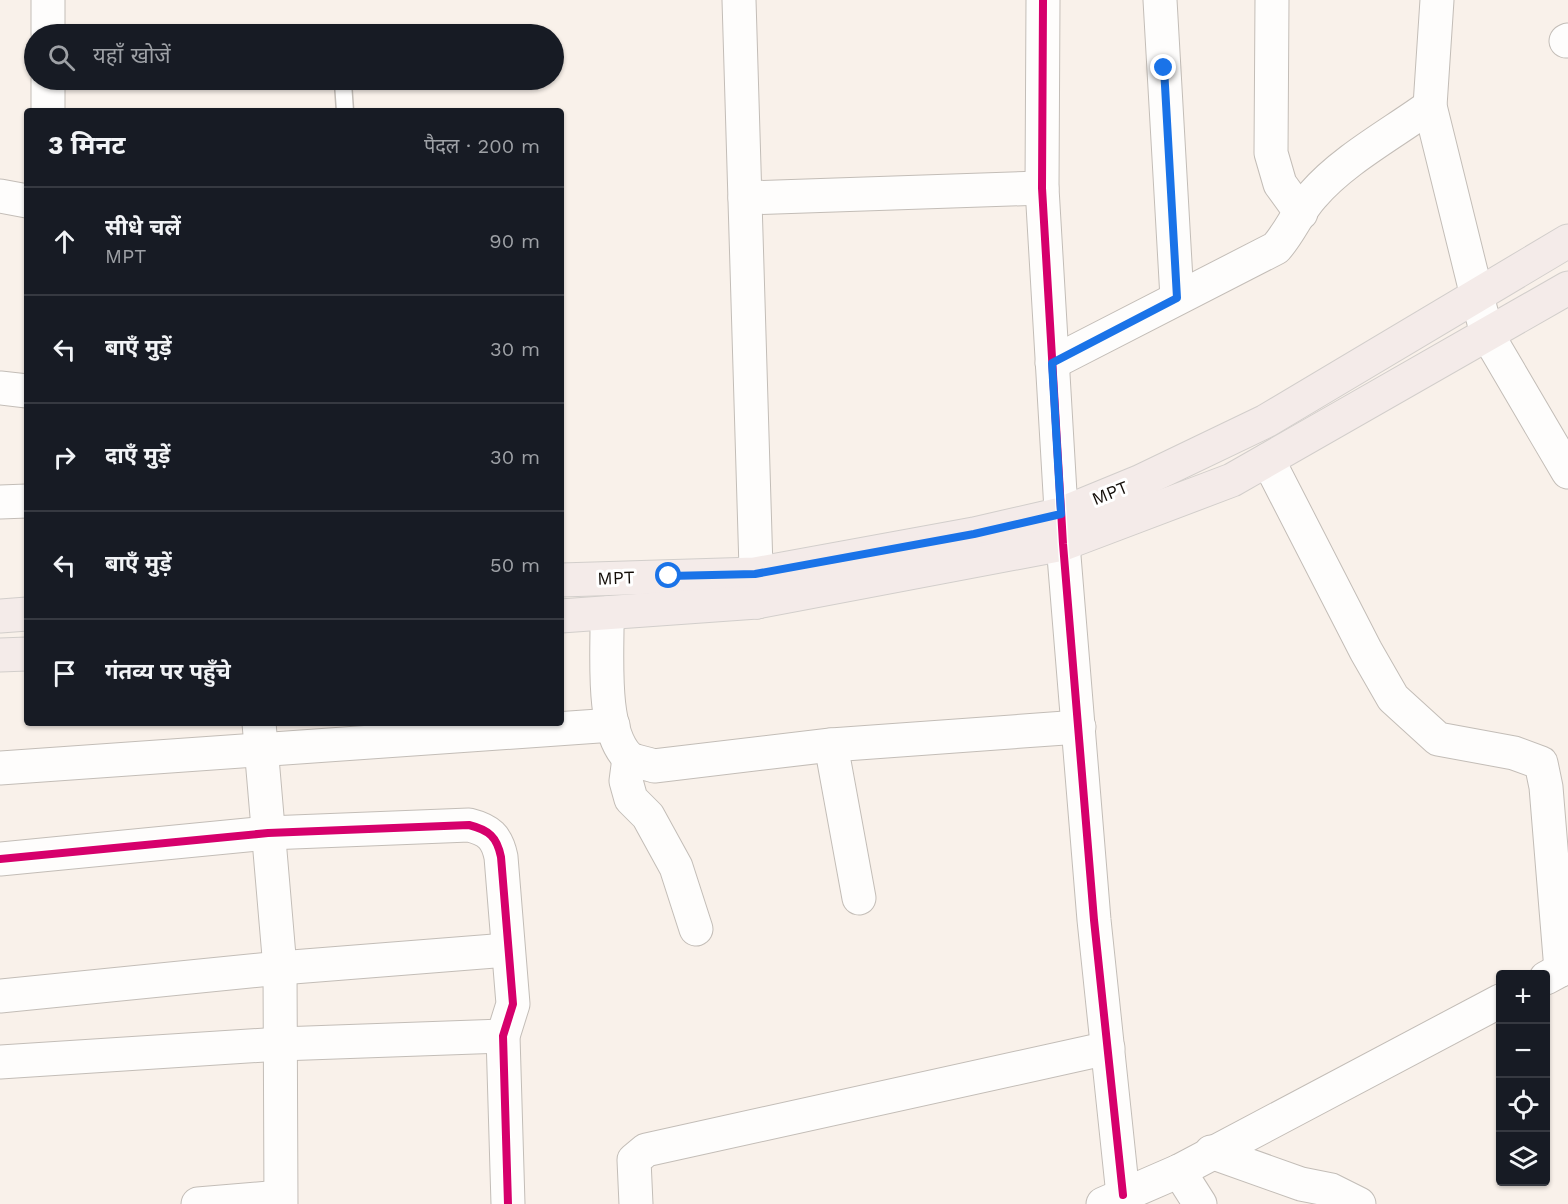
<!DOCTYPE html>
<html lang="hi">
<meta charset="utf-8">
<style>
:root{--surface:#171b24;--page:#20242c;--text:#f1f3f6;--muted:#9ea1a6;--line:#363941}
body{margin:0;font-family:"Work Sans","Noto Sans Devanagari",sans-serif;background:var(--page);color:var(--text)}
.controls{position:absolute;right:18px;bottom:18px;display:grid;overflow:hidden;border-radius:6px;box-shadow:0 2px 4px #0004}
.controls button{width:54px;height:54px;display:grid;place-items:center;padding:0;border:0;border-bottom:2px solid var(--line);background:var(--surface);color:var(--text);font:30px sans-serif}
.stop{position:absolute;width:18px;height:18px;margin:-14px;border:4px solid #1a73e8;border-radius:50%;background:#fff}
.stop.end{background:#1a73e8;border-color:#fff;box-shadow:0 2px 6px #0008}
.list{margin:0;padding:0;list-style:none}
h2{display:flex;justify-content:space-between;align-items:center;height:78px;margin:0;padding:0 24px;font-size:26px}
h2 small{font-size:20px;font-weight:400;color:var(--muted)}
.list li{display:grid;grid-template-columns:39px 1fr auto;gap:18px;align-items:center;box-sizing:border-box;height:108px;padding:0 24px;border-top:2px solid var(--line)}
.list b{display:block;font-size:22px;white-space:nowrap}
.list p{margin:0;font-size:20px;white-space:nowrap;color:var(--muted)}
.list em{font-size:20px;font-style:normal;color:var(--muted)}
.icon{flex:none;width:33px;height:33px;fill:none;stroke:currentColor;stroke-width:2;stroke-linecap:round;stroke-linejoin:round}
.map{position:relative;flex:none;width:1568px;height:1204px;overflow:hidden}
.search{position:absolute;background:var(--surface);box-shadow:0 2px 4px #0004;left:24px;top:24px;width:540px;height:66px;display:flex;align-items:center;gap:15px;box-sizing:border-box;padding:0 21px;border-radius:33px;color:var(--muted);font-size:22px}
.panel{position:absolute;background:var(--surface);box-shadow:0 2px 4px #0004;left:24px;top:108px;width:540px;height:618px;border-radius:6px}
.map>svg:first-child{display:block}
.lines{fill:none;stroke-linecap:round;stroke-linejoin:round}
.service-casing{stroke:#c3bdb7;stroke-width:19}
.minor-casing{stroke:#c3bdb7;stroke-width:35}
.tertiary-casing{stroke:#c3bdb7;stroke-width:35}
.primary-casing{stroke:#d2cecb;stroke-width:35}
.service{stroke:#fefdfc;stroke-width:16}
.minor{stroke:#fefdfc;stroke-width:33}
.tertiary{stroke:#fefdfc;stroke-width:33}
.primary{stroke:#f4ebe9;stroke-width:33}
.cycleway-casing{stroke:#fff;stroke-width:11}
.cycleway{stroke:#d6006c;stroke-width:8}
.route{stroke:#1a73e8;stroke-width:8}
.labels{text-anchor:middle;stroke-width:6;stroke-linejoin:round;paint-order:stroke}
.street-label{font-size:18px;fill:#120c07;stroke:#fff}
</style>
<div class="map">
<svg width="1568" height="1204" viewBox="0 0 1568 1204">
<rect width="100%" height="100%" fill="#f9f1ea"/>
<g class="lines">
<defs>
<path id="service" d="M 343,83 L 345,111"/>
<g id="minor">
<path d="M 48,0 L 48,34"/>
<path d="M 739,0 L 757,602"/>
<path d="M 1043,0 L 1042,188 L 1063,544 L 1094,920 L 1123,1195"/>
<path d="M 1160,0 L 1177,298"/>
<path d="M 1272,0 L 1271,153 L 1280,184 L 1301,213"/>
<path d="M 1437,0 L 1430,106 L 1477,296 L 1487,334 L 1568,472"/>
<path d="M 1566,41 L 1568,40"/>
<path d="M 48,80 L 48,111"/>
<path d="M 0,196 L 27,201"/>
<path d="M 745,198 L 1042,188"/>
<path d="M 1052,363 L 1276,248 C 1291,231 1298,211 1313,195 C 1343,160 1393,133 1430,106"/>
<path d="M 0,388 L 27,391"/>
<path d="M 1268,460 L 1366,651 L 1393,698 L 1438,739 L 1514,753 L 1541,763 L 1546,787 L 1561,970"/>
<path d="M 0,502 L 27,501"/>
<path d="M 607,613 C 608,650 600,729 628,757 C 634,762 647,763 654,766 L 831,745 L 1079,727"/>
<path d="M 259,723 L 280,968 L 281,1204"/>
<path d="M 831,745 L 859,898"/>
<path d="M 629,758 L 626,781 L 631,799 L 648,816 L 676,867 L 696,929"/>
<path d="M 0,768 L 613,725"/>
<path d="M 0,859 L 268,833 L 469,825 C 489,830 497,837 501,857 L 513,1004 L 503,1036 L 508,1204"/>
<path d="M 0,996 L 280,968 L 507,950"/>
<path d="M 0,1062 L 280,1044 L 503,1036"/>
<path d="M 1211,1152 L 1301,1184 L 1331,1190 L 1359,1204"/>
<path d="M 1179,1171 L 1200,1204"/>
<path d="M 198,1204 L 280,1197"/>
<path d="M 636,1204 L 634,1160 L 646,1150 L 1108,1048"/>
</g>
<g id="tertiary">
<path d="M 1546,978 L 1568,966"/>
<path d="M 1103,1204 L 1179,1171 L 1500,1001"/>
</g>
<g id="primary">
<path d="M 561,580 L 755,574 L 974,534 L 1061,514 L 1139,482 L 1266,421 L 1568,241"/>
<path d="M 0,616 L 27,614"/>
<path d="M 561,616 L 757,602 L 1063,544 L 1232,480 L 1568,288"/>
<path d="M 0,655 L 27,654"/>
</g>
</defs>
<use href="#service" class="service-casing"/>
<use href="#minor" class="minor-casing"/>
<use href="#tertiary" class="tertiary-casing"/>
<use href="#primary" class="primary-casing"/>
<use href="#service" class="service"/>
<use href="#minor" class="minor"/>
<use href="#tertiary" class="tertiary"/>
<use href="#primary" class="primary"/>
<defs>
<g id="cycleway">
<path d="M 1043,0 L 1042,188 L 1063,544 L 1094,920 L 1123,1195"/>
<path d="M 0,859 L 268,833 L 469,825 C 489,830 497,837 501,857 L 513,1004 L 503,1036 L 508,1204"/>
</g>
</defs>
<use href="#cycleway" class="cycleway-casing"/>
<use href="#cycleway" class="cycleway"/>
</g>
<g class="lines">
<path class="route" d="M 669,576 L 755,574 L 974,534 L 1061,514 L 1052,363 L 1177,298 L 1164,68"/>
</g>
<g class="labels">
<g class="street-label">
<text transform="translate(1110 493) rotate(-22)" y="6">MPT</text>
<text transform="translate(616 578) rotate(-2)" y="6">MPT</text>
</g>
</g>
</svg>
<div class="controls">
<button>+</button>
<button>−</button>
<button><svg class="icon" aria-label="locate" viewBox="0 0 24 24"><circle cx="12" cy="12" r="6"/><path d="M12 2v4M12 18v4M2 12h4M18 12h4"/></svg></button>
<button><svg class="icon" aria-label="layers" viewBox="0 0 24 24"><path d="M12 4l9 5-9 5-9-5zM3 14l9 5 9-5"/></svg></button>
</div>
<div class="stop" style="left:669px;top:576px"></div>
<div class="stop end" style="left:1164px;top:68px"></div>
<div class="search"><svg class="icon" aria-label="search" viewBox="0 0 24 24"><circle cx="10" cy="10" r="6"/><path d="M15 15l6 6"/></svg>यहाँ खोजें</div>
<section class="panel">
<h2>3 मिनट<small>पैदल · 200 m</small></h2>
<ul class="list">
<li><svg class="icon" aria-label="ahead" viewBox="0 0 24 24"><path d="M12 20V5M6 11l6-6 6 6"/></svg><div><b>सीधे चलें</b><p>MPT</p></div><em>90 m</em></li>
<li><svg class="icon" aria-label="left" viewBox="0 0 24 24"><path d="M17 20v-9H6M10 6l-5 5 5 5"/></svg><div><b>बाएँ मुड़ें</b></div><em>30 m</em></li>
<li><svg class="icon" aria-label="right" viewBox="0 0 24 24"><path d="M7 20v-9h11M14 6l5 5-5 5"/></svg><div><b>दाएँ मुड़ें</b></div><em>30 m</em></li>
<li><svg class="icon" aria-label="left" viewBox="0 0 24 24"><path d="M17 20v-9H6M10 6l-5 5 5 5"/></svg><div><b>बाएँ मुड़ें</b></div><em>50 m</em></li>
<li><svg class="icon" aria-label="arrive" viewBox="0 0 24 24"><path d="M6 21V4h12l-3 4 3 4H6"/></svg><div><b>गंतव्य पर पहुँचे</b></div></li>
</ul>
</section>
</div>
